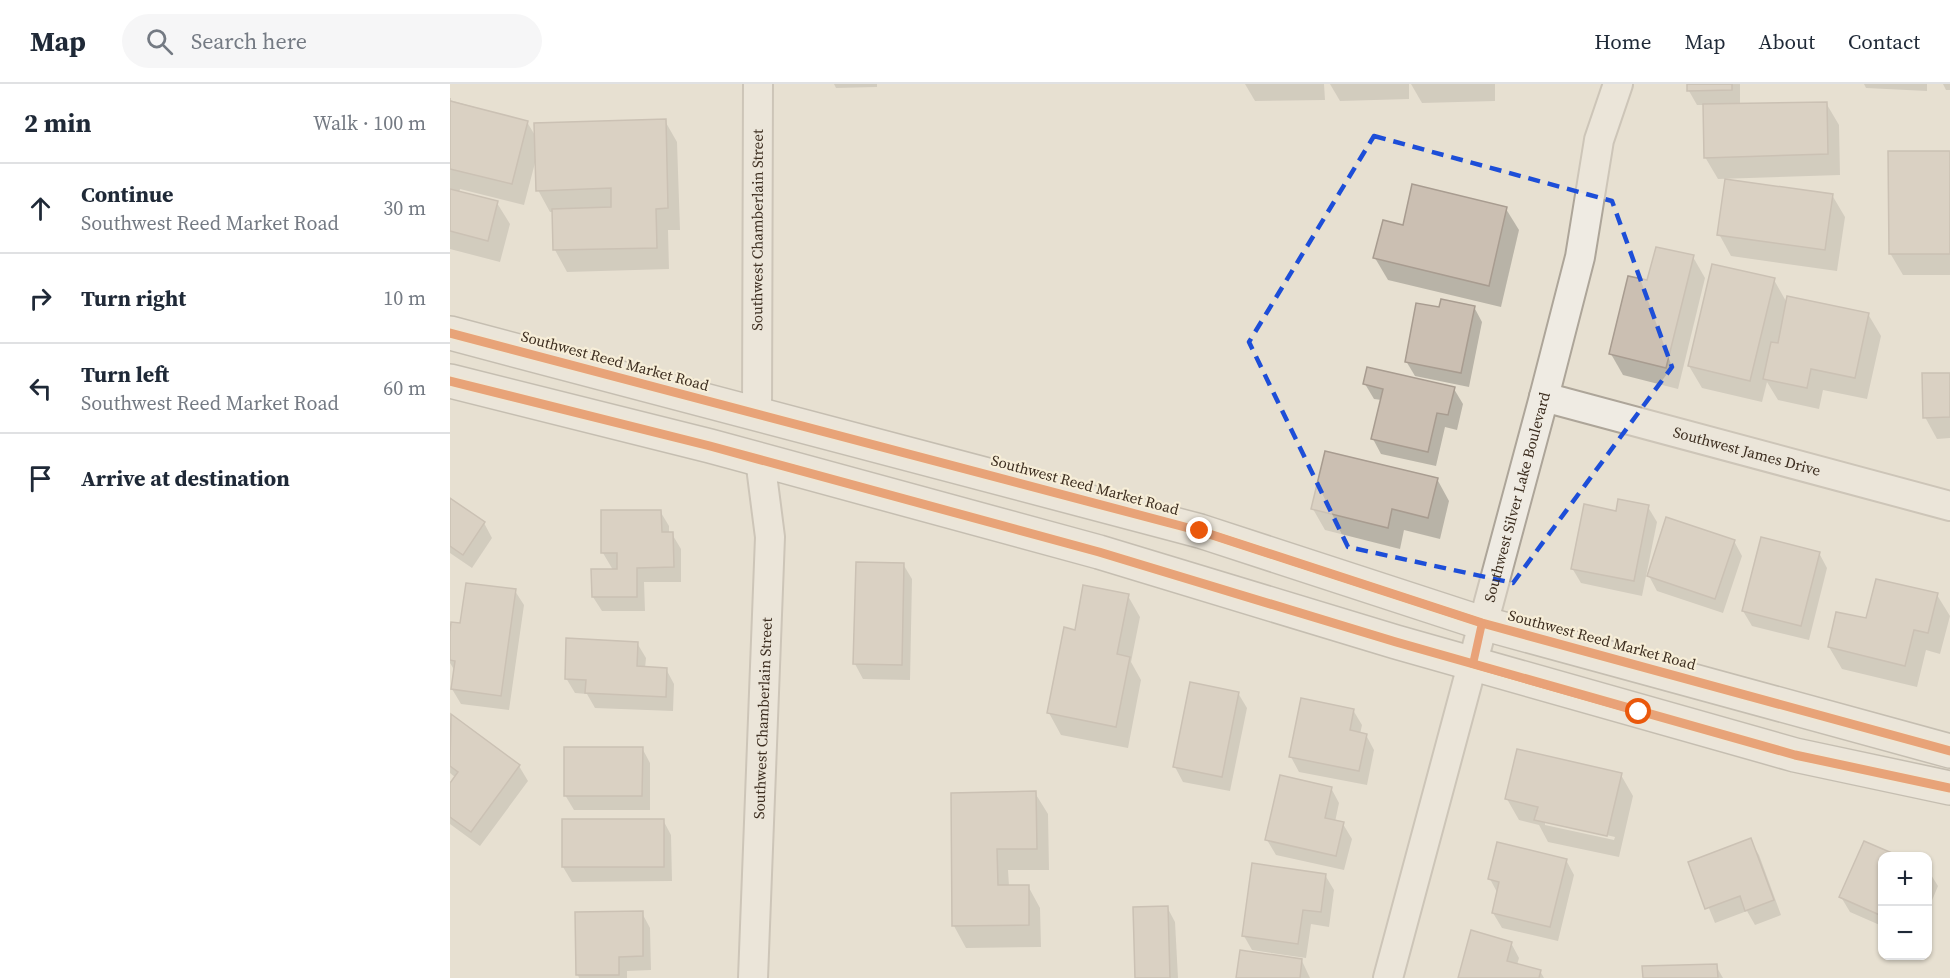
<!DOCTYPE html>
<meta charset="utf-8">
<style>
:root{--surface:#fff;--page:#f6f6f7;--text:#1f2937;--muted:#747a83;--line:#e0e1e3}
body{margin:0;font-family:"Source Serif 4",serif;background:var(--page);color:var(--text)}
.controls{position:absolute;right:18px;bottom:18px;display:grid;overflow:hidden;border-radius:12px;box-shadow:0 2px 4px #0004}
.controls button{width:54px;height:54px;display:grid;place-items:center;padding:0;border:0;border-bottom:2px solid var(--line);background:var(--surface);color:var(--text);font:30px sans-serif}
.stop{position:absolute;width:18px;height:18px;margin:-14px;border:4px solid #ea580c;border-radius:50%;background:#fff}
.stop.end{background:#ea580c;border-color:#fff;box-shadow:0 2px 6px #0008}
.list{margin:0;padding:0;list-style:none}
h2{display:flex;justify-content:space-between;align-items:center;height:78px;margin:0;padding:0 24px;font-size:26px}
h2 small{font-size:20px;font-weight:400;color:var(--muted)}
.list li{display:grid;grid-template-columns:39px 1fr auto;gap:18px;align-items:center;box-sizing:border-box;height:90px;padding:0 24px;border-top:2px solid var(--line)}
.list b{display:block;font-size:22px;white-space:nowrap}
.list p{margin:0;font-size:20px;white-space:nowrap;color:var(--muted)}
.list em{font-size:20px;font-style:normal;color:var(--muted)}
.icon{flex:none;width:33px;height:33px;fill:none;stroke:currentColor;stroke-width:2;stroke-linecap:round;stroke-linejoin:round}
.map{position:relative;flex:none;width:1500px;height:894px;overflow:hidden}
header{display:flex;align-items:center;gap:36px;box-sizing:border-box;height:84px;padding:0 30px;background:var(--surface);border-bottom:2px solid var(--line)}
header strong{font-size:28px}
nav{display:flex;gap:33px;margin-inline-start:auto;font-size:21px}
.search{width:420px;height:54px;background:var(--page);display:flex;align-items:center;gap:15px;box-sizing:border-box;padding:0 21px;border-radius:33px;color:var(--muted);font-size:22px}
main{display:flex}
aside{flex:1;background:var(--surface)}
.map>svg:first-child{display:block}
.shadow{fill:#0003;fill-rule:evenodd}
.building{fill:#cbbfb2;stroke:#a89c90;stroke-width:1.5}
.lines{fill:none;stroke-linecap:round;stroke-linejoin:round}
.minor-casing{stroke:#ada599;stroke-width:32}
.secondary-casing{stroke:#9c958a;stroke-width:36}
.minor{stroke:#efebe3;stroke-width:28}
.secondary{stroke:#efebe3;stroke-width:33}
.cycleway-casing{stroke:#f7eed8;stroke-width:13}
.cycleway{stroke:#e8590c;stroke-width:9}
.route{stroke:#ea580c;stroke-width:8}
.marked{fill:none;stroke:#1d4ed8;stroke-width:4.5;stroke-dasharray:12 8;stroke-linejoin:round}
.labels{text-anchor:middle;stroke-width:4.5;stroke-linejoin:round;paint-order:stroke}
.street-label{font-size:15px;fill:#3d2e20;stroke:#f7eed8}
</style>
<header>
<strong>Map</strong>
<div class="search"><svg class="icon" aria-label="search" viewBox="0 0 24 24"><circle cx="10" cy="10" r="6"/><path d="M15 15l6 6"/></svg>Search here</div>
<nav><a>Home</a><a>Map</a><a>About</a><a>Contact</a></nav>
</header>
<main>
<aside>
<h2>2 min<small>Walk · 100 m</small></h2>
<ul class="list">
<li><svg class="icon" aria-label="ahead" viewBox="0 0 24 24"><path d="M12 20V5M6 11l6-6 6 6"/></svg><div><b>Continue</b><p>Southwest Reed Market Road</p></div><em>30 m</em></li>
<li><svg class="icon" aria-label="right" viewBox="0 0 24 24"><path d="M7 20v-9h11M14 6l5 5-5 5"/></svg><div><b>Turn right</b></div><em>10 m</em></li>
<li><svg class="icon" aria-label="left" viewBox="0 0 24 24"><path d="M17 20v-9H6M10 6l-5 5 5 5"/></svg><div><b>Turn left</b><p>Southwest Reed Market Road</p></div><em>60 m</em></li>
<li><svg class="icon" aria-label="arrive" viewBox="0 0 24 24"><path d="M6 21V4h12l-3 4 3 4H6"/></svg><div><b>Arrive at destination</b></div></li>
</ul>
</aside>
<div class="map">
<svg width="1500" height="894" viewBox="0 0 1500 894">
<rect width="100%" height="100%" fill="#e7e0d1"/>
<g class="shadow">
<path d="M 384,0 L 427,0 L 427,3 L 386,4 Z"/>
<path d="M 795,0 L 874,0 L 875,16 L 805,17 Z"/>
<path d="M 880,0 L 959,0 L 959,15 L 890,17 Z"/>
<path d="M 961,0 L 1045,0 L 1045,17 L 972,19 Z"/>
<path d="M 1239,0 L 1290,0 L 1290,21 L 1376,19 L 1389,41 L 1390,91 L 1268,95 L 1255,73 L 1255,21 L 1247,21 L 1239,7 Z"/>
<path d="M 1414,0 L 1477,0 L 1477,7 L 1416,4 Z"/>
<path d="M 1493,0 L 1500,0 L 1500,6 L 1496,6 Z"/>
<path d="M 0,16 L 77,38 L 86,53 L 215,37 L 227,58 L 230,146 L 218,146 L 219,185 L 117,188 L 105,166 L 104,128 L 100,128 L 88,106 L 86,75 L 74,121 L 10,105 L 9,109 L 47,119 L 60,140 L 50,178 L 0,165 Z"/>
<path d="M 1500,68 L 1500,191 L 1453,191 L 1440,169 Z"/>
<path d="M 1382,111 L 1395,133 L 1387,187 L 1281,172 L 1269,150 Z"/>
<path d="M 1056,125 L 1069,146 L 1051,223 L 938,196 L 925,174 L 954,143 Z"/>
<path d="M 1243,173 L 1255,194 L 1228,305 L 1173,291 L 1161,270 Z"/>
<path d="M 1324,196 L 1337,219 L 1418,230 L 1431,252 L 1417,315 L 1373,306 L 1369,325 L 1328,316 L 1317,298 L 1312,318 L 1252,304 L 1239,282 Z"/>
<path d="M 1024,223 L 1032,238 L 1019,303 L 965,292 L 956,277 L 990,225 Z"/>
<path d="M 1500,290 L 1500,354 L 1487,355 L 1475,333 Z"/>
<path d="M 915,300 L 1004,305 L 1013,320 L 1007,346 L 995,343 L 986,382 L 931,370 L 923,355 L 932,316 L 924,315 Z"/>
<path d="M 987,395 L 999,417 L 990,455 L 954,446 L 950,465 L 875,446 L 863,425 Z"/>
<path d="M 0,416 L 34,439 L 42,454 L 22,484 L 0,469 Z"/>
<path d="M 1198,423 L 1207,438 L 1192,512 L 1131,499 L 1122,484 L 1167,429 Z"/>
<path d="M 210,427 L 219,442 L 219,450 L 222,450 L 231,465 L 231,498 L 194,498 L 195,527 L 152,527 L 143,513 L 163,486 L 153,469 Z"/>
<path d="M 1284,457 L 1292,472 L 1273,529 L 1207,507 L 1199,492 Z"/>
<path d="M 1369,469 L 1377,484 L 1359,556 L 1302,542 L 1293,527 Z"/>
<path d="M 453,480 L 462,495 L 460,596 L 413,595 L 405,580 Z"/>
<path d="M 65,507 L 74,521 L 59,626 L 11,620 L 2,605 L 5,587 L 0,579 L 0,559 L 12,541 Z"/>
<path d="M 1487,511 L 1500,532 L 1490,570 L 1476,566 L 1467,603 L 1392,585 L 1379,563 L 1417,536 Z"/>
<path d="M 678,512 L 690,533 L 681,578 L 691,596 L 678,664 L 611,651 L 599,629 L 626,547 Z"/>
<path d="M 187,559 L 196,574 L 195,584 L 216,585 L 224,600 L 223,627 L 145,624 L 137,610 L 125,609 L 116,594 Z"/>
<path d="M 788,609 L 797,624 L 780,707 L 733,698 L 725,683 Z"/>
<path d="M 903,626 L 912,641 L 910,650 L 916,651 L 924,666 L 917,701 L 849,688 L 841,673 Z"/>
<path d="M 1,632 L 69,682 L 78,697 L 30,762 L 0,740 L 0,701 L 6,694 L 0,689 Z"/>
<path d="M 192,664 L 200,679 L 200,726 L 124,726 L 115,711 Z"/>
<path d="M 1171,691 L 1183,712 L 1169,773 L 1098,758 L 1089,741 L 1069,736 L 1057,715 ZM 1095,737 L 1165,753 L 1164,756 L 1095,741 Z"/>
<path d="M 881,704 L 889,719 L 885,738 L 893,740 L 902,755 L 894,786 L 826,771 L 817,756 Z"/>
<path d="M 585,709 L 598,730 L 599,786 L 558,786 L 559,802 L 578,802 L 590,824 L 591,863 L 516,864 L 504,842 L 502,710 Z"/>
<path d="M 213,736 L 221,751 L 222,797 L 122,798 L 113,783 Z"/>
<path d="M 1300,756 L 1309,771 L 1331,831 L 1305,841 L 1297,827 L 1265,839 L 1240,778 Z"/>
<path d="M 1414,759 L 1446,772 L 1432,772 L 1432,842 L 1400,828 L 1391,813 Z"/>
<path d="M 1116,776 L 1124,791 L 1108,857 L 1052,844 L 1043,829 L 1048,810 L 1040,795 Z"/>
<path d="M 1478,786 L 1488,802 L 1478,826 Z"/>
<path d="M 875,791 L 884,806 L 879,843 L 861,840 L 856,874 L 802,866 L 794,852 Z"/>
<path d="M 717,823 L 725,838 L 728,894 L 687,894 Z"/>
<path d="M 192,829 L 200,844 L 201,886 L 177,887 L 177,894 L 129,894 L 128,891 Z"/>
<path d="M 1061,859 L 1069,874 L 1067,881 L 1090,887 L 1094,894 L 1009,894 Z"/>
<path d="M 852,877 L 860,894 L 788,894 Z"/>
<path d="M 1266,882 L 1273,894 L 1194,894 Z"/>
</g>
<g class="building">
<path d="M 1237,0 L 1282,0 L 1282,6 L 1237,7 Z"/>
<path d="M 0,14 L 0,17 L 78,37 L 62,100 L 0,85 Z"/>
<path d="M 1377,18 L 1378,70 L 1254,74 L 1253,20 Z"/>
<path d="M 216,35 L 218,124 L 206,125 L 207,164 L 103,166 L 102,125 L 161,123 L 161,104 L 86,107 L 84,39 Z"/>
<path d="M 1438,67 L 1500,67 L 1500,170 L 1439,170 Z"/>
<path d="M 1275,95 L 1383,110 L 1375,166 L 1267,151 Z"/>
<path d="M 962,100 L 1057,123 L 1039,202 L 923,174 L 933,136 L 953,141 Z"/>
<path d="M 0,105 L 48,117 L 38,157 L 0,147 Z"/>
<path d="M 1206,163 L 1244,171 L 1216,284 L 1159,270 L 1178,192 L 1197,196 Z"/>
<path d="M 1262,180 L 1325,194 L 1300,297 L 1238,282 Z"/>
<path d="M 1337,212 L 1419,229 L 1405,294 L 1361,285 L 1357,304 L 1313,295 L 1321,258 L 1328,259 Z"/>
<path d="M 991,215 L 1025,222 L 1011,289 L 955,278 L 966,219 L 989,223 Z"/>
<path d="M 917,283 L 1005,303 L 998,331 L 987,329 L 978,368 L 921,355 L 933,305 L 913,300 Z"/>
<path d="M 1472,289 L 1500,289 L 1500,333 L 1473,334 Z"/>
<path d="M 875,367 L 988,394 L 978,434 L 942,425 L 938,444 L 861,425 Z"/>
<path d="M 0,414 L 35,438 L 13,471 L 0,462 Z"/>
<path d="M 1168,415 L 1199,421 L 1184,497 L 1121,485 L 1134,420 L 1166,427 Z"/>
<path d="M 151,426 L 211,426 L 212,448 L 223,448 L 224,483 L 187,484 L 187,513 L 142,513 L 141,485 L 167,485 L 167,469 L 151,469 Z"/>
<path d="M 1216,433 L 1285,456 L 1265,515 L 1197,492 Z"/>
<path d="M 1311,453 L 1370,468 L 1351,542 L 1292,527 Z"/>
<path d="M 406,478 L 454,479 L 452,581 L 403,580 Z"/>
<path d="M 1426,495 L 1488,509 L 1478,549 L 1464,546 L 1455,582 L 1378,563 L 1386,528 L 1416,534 Z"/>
<path d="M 16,499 L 66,505 L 51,612 L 1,605 L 5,577 L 0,576 L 0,548 L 1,538 L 10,539 Z"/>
<path d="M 633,501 L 679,510 L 667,570 L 680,573 L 666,643 L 597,629 L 614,543 L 625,546 Z"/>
<path d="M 116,554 L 188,558 L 187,582 L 217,584 L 216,613 L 135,609 L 136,596 L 115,595 Z"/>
<path d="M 740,598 L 789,608 L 772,693 L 723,683 Z"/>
<path d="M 851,614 L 904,625 L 900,646 L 917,650 L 909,687 L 839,673 Z"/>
<path d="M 1,630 L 70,681 L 21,748 L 0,733 L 0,699 L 8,688 L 0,682 Z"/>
<path d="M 114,663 L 193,663 L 192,712 L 114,712 Z"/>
<path d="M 1067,665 L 1172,689 L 1157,752 L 1084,736 L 1088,723 L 1055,715 Z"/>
<path d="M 830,691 L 882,703 L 875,734 L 894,738 L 886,772 L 815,756 Z"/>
<path d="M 586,707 L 587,765 L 547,765 L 548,801 L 579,801 L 579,841 L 502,842 L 501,709 Z"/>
<rect x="112" y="735" width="102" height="48"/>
<path d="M 1301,754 L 1324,816 L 1295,827 L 1290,812 L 1255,825 L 1238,778 Z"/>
<path d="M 1414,757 L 1449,772 L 1432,772 L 1432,832 L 1389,813 Z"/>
<path d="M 1047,758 L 1117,775 L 1100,843 L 1042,829 L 1049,798 L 1038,795 Z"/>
<path d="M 802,779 L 876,790 L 871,828 L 853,826 L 848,860 L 792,852 Z"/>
<path d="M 718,822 L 720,894 L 685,894 L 683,823 Z"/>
<path d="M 193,827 L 193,872 L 169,873 L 169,891 L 126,891 L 125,828 Z"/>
<path d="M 1021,846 L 1062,858 L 1057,877 L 1091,886 L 1089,894 L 1008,894 Z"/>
<path d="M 790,866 L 852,875 L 850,894 L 786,894 Z"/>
<path d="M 1267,880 L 1268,894 L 1193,894 L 1192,882 Z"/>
</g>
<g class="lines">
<defs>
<g id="minor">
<path id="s1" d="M 1094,313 L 1500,422"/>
<path id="s2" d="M 307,329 L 308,0"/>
<path id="s3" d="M 303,894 L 320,453 L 310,375"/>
<path id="s4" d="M 938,894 L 1094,313 L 1130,173 L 1149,56 L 1168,0"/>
</g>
<g id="secondary">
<path d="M 0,249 L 750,447 L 1032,539 L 1500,667"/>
<path d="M 0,297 L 260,362 L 649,468 L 946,558 L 1345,671 L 1500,704"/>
</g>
</defs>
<use href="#minor" class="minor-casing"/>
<use href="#secondary" class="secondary-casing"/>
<use href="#minor" class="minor"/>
<use href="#secondary" class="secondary"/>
<defs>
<g id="cycleway">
<path d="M 0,249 L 750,447 L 1032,539 L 1500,667"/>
<path d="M 0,297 L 260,362 L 649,468 L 946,558 L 1345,671 L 1500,704"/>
</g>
</defs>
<use href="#cycleway" class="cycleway-casing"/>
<use href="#cycleway" class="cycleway"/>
</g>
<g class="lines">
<path class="route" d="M 750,447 L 1032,539 L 1023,580 L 1189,628"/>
</g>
<path d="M0 0H1500V894H0ZM 924,52 L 1162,117 L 1222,283 L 1063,499 L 898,463 L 799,258 Z" fill="#e7e0d1" fill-opacity=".55" fill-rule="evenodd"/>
<path class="marked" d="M 924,52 L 1162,117 L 1222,283 L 1063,499 L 898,463 L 799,258 Z"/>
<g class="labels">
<g class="street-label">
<text dy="5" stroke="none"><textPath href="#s2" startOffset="183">Southwest Chamberlain Street</textPath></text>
<text transform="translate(165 277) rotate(15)" y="5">Southwest Reed Market Road</text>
<text dy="5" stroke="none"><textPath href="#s1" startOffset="210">Southwest James Drive</textPath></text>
<text transform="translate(635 401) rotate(15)" y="5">Southwest Reed Market Road</text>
<text dy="5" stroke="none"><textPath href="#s4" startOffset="498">Southwest Silver Lake Boulevard</textPath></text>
<text transform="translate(1152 556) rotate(15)" y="5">Southwest Reed Market Road</text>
<text dy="5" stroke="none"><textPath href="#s3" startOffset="260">Southwest Chamberlain Street</textPath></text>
</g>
</g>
</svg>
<div class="controls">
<button>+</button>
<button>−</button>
</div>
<div class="stop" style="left:1189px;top:628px"></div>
<div class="stop end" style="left:750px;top:447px"></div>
</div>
</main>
